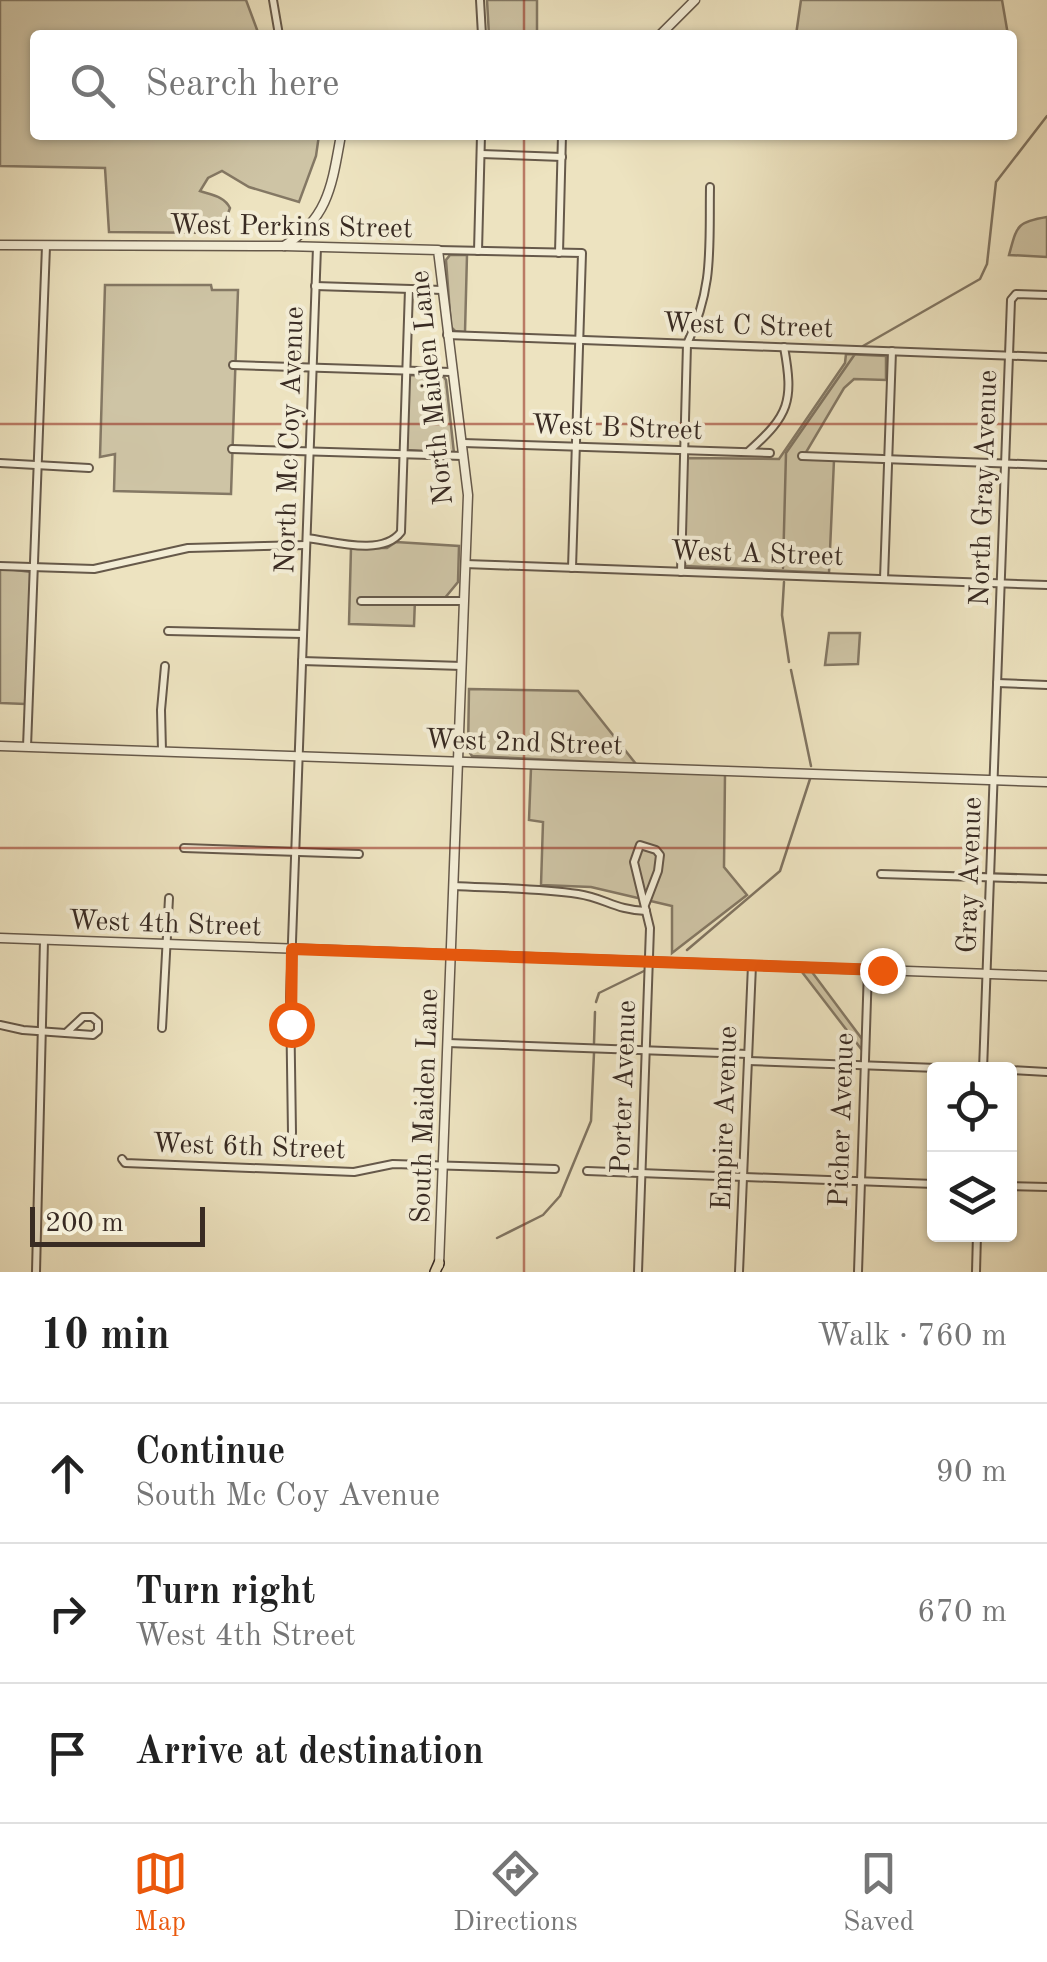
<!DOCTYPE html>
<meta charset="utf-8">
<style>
:root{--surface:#fff;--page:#f6f6f6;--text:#222;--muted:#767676;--line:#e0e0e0;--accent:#ea580c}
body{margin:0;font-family:"Old Standard TT",serif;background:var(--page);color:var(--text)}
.controls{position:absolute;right:30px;bottom:30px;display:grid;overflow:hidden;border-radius:10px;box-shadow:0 2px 8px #0004}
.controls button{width:90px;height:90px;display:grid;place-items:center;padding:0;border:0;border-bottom:2px solid var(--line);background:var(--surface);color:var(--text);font:50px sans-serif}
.scale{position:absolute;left:30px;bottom:25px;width:175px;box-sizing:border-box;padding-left:10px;border:5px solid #392b23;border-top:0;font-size:28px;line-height:35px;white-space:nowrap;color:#392b23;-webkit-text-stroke:8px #f3edd6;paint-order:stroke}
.stop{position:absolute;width:30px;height:30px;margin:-22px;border:8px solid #ea580c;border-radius:50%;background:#fff}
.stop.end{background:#ea580c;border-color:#fff;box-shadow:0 2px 10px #0008}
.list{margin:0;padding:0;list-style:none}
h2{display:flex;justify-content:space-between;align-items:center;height:130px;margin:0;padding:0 40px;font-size:42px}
h2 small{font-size:32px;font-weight:400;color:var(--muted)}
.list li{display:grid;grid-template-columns:65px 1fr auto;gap:30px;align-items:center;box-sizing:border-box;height:140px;padding:0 40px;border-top:2px solid var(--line)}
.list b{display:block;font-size:38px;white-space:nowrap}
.list p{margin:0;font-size:32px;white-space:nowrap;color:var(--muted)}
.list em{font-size:32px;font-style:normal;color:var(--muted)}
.icon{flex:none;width:55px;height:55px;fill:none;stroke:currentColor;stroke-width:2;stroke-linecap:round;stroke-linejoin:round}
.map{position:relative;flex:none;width:1047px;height:1272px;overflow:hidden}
.search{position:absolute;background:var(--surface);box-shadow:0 2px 8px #0004;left:30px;right:30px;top:30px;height:110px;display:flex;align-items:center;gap:25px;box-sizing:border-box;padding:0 35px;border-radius:10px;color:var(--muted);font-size:38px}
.sheet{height:550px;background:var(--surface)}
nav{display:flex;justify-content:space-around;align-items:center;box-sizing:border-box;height:140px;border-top:2px solid var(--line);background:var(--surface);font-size:28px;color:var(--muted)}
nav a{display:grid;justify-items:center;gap:5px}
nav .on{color:var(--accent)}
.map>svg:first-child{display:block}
.green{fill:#cec4a5;stroke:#847864;stroke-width:2.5}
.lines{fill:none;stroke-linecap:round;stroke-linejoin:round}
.stream{stroke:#807461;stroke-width:2.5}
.minor-casing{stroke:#66594a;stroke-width:10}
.tertiary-casing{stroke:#66594a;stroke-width:11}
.primary-casing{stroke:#392b23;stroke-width:12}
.minor{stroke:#f3edd6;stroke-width:6}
.tertiary{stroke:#f3edd6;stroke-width:8}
.primary{stroke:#ede3c0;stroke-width:9}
.route{stroke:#ea580c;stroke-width:12}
.grid{fill:none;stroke:#8f2418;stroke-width:2.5;stroke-opacity:0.55}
.labels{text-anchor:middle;stroke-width:8;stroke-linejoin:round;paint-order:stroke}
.street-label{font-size:28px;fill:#392b23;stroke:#f3edd6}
</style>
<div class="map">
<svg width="1047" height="1272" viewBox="0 0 1047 1272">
<rect width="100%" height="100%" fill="#ede3c0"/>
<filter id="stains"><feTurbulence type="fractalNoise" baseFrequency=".002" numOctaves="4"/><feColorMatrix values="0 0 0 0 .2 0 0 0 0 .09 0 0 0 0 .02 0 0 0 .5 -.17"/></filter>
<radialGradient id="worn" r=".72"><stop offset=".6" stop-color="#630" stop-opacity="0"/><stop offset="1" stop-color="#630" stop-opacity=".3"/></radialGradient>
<g class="green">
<path d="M 0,0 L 246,0 L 259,35 L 35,35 L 35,135 L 319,135 L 316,156 L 299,202 L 249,187 L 222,171 L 208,178 L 200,191 C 211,195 224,196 230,208 L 221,233 L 109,232 L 105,168 L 0,166 Z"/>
<path d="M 487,0 L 537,0 L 537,35 L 489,35 Z"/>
<path d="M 801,0 L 1002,0 L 1008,35 L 796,35 Z"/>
<path d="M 1047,217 L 1047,257 L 1009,255 C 1017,226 1016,222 1047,217 Z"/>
<path d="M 450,255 L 467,255 L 465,332 L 455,331 L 451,327 L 446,260 Z"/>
<path d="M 105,285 L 211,285 L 212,290 L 238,290 L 231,494 L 114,491 L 115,454 L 100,457 Z"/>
<path d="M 846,354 L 886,356 L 886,380 L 854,379 L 844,388 L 802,459 L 834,460 L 829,573 L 684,566 L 687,458 L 779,459 L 845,363 Z"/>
<path d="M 408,375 L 444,377 L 446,380 L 454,453 L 407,450 Z"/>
<path d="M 396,542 L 459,546 L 458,582 L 444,599 L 415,599 L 414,626 L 349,624 L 351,548 L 387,548 Z"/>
<path d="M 0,568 L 31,572 L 25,704 L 0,703 Z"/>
<path d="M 829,633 L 860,633 L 858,664 L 825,665 Z"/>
<path d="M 469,689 L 578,691 L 636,764 L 472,756 L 468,750 Z"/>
<path d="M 531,768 L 725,774 L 724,867 L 747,895 L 672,953 L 672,906 L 591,887 L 541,885 L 543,822 L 529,820 Z"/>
<path d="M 802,972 L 812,972 L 862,1039 L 862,1050 Z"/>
</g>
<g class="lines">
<g class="stream">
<path d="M 863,346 L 980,279 L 987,264 L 996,182 L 1047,116"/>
<path d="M 783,568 L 786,453 L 855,354"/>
<path d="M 784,582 L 782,615 L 789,662"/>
<path d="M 791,670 L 811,766"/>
<path d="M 687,950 L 780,871 L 810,779"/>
<path d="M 596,1002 L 599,993 L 644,971"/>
<path d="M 594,1043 L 595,1012"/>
<path d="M 497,1238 L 543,1215 L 560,1196 L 591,1121 L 594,1053"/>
</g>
<defs>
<g id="minor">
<path d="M 273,0 L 279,35"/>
<path d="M 480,0 L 482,35"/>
<path d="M 481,154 L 562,157"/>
<path d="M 438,250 L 582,253 L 572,568"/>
<path d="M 478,251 L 481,135"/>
<path d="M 559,253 L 562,135"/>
<path d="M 315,286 L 443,290"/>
<path d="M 447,335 L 1047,357"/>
<path d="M 233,365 L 451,372"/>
<path d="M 463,443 L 770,453"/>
<path d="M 232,449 L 463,456"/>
<path d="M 749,451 C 789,415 794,402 784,347"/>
<path d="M 802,456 L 1047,465"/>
<path d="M 0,463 L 89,468"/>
<path d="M 307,538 C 333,541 382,557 401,532 L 409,289"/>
<path d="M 465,564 L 1047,585"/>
<path d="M 0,566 L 94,569 L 188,548 L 306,545"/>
<path d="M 681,572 L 687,344 C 714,287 709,248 710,187"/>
<path d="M 884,579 L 892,351"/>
<path d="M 361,601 L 464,601"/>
<path d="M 168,631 L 303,634"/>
<path d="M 302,661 L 462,666"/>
<path d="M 997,683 L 1047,685"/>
<path d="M 27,747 L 46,246"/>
<path d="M 162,751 L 161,710 L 165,666"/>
<path d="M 184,848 L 359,854"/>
<path d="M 881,874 L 1047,879"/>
<path d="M 453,886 C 494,888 537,888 578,894 C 605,898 615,910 646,911"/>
<path d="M 0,1025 L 23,1030 L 93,1035 L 98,1031 L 98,1022 L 92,1017 L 83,1017 L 66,1033"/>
<path d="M 162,1028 L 169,898"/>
<path d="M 448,1043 L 748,1054"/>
<path d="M 748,1061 L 991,1070"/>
<path d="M 983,1070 L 1011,300 L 1016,294 L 1047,295"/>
<path d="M 1010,1070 L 1047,1072"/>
<path d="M 292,1133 L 290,997 L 317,247"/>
<path d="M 122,1159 L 125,1163 L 354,1172 L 393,1164 L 555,1169"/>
<path d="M 587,1171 L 934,1184"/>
<path d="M 1010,1186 L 1047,1187"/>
<path d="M 36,1272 L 44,940"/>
<path d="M 638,1272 L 650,928 L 634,862 L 640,845 L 656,850 L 660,855 L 658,871 L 645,905"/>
<path d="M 739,1272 L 752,965"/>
<path d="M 858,1272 L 868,969"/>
<path d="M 976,1272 L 977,1234"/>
</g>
<g id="tertiary">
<path d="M 660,35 L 695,0"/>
<path d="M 0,245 L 284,246 L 438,250 L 468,495 L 439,1265"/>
<path d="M 284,246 C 329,218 332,184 341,135"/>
<path d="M 0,746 L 1047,782"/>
<path d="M 0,938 L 1047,976"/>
</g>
<path id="primary" d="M 435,1272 L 439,1263"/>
</defs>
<use href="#minor" class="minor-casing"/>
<use href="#tertiary" class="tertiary-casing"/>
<use href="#primary" class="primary-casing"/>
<use href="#minor" class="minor"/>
<use href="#tertiary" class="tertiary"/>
<use href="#primary" class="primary"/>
</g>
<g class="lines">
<path class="route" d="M 291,1024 L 292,949 L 882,970"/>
</g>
<path class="grid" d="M 524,0 L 524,35M 524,135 L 524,1272M 0,424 L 1047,424M 0,848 L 1047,848"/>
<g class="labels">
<g class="street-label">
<text transform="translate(291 225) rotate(1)" y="10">West Perkins Street</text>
<text transform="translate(748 324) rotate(2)" y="10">West C Street</text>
<text transform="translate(430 388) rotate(-96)" y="10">North Maiden Lane</text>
<text transform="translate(617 426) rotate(2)" y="10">West B Street</text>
<text transform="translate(288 440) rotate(-88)" y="10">North Mc Coy Avenue</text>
<text transform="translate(982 488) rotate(-88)" y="10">North Gray Avenue</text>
<text transform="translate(757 552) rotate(2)" y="10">West A Street</text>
<text transform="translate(524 741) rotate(2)" y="10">West 2nd Street</text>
<text transform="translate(968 875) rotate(-88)" y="10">Gray Avenue</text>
<text transform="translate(165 922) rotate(2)" y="10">West 4th Street</text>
<text transform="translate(622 1087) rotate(-88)" y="10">Porter Avenue</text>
<text transform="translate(423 1106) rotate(-88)" y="10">South Maiden Lane</text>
<text transform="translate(723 1118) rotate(-88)" y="10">Empire Avenue</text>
<text transform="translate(840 1120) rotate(-88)" y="10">Picher Avenue</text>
<text transform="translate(249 1145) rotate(2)" y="10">West 6th Street</text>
</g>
</g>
<rect width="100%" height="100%" filter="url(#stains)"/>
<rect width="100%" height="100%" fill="url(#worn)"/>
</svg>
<div class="controls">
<button><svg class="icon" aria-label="locate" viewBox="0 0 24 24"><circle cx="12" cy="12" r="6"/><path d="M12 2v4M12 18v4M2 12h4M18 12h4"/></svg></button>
<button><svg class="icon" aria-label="layers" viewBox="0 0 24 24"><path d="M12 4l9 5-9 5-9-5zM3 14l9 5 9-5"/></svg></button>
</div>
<div class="scale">200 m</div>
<div class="stop" style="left:291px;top:1024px"></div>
<div class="stop end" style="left:882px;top:970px"></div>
<div class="search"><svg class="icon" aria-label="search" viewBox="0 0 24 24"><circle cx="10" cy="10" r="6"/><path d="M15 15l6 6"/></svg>Search here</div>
</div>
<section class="sheet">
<h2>10 min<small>Walk · 760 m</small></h2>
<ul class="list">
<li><svg class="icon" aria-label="ahead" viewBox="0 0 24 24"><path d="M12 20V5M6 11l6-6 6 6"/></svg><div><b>Continue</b><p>South Mc Coy Avenue</p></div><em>90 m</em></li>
<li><svg class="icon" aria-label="right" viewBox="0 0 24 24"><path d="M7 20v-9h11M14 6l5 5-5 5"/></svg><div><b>Turn right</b><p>West 4th Street</p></div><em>670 m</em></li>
<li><svg class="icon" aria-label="arrive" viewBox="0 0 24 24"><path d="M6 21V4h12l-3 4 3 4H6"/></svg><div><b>Arrive at destination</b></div></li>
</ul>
</section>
<nav>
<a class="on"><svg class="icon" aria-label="map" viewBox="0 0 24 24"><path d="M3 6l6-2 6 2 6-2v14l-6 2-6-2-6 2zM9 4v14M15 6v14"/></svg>Map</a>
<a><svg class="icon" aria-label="directions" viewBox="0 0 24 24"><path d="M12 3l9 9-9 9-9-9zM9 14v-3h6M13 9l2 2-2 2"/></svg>Directions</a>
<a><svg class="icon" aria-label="saved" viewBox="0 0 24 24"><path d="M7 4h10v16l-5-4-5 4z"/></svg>Saved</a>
</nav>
